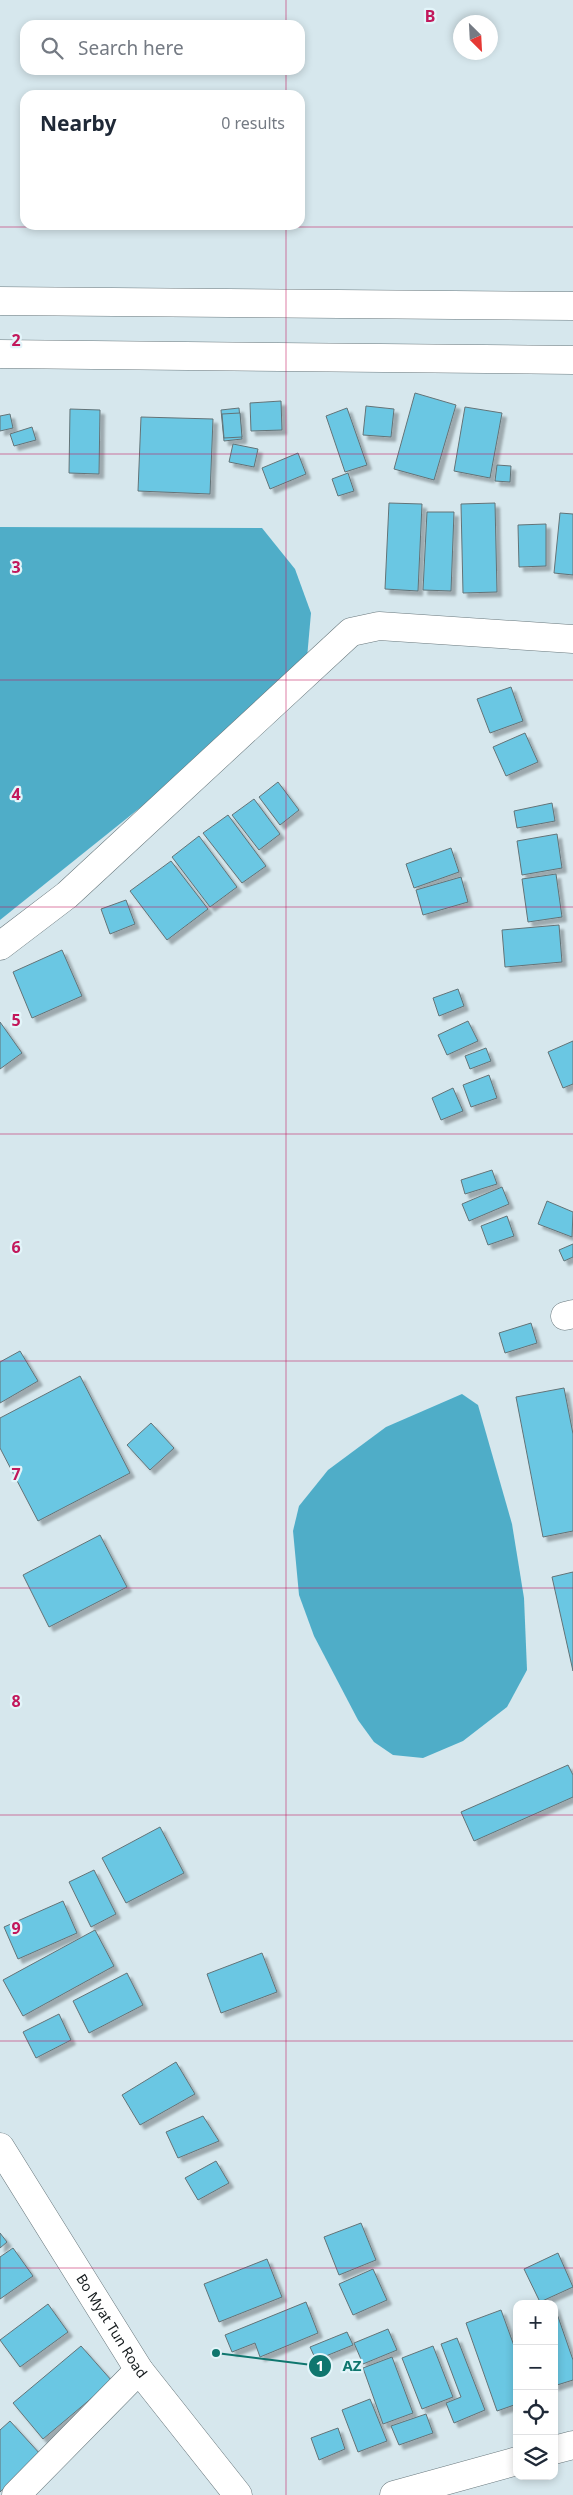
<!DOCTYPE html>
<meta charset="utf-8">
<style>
:root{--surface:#fff;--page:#f2f2f3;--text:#1f2937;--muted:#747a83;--line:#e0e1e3}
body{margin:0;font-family:"Noto Sans",sans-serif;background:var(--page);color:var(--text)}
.controls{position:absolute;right:15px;bottom:15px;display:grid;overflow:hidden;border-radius:10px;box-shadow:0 2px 8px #0003}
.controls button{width:45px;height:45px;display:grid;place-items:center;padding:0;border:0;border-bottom:1px solid var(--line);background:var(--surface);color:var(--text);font:25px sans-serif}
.compass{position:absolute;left:453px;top:15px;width:45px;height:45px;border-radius:50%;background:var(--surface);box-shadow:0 2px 8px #0003;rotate:156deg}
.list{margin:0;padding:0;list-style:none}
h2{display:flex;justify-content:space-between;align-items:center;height:65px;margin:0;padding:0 20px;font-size:21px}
h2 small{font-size:16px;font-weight:400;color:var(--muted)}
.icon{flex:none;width:28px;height:28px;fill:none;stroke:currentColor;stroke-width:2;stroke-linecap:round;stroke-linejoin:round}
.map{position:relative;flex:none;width:573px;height:2495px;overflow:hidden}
.search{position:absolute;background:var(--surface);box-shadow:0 2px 8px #0003;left:20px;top:20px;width:285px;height:55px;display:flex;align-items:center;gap:12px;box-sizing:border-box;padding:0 18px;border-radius:15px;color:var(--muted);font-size:19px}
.panel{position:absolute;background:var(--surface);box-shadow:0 2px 8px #0003;left:20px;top:90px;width:285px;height:140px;border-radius:15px}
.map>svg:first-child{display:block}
.water{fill:#4fadc8}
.building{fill:#6bc7e3;stroke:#637377;filter:url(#shadow)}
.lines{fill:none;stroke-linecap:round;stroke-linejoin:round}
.minor-casing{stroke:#69787d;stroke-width:29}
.major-casing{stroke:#69787d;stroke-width:29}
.minor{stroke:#fff;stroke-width:28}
.major{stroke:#fff;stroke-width:28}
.grid{fill:none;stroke:#c2185b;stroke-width:1;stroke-opacity:0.55}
.labels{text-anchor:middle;stroke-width:4.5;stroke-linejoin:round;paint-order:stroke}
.street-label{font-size:14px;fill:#141a1c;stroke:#e3f5fa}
.grid-label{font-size:16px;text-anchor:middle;font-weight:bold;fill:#c2185b;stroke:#e3f5fa;stroke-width:4.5;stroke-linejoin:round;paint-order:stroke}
.leader{fill:none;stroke:#0f766e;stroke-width:2}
.callout-dot{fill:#0f766e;stroke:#e3f5fa;stroke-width:2}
.mark-label{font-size:15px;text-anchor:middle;font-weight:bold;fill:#fff}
.callout-label{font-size:15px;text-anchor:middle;font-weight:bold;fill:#0f766e;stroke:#e3f5fa;stroke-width:4.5;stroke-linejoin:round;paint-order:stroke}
</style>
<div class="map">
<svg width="573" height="2495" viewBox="0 0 573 2495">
<defs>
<filter id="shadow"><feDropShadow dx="4.5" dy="4.5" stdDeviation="1" flood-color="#0004"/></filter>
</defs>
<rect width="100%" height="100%" fill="#d6e7ed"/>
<g class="water">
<path d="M 0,527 L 262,528 L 295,569 L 311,613 L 306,669 L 257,714 L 0,920 Z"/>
<path d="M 462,1394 L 478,1405 L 512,1524 L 524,1598 L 527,1670 L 507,1707 L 463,1741 L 423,1758 L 393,1755 L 374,1742 L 358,1720 L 314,1636 L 299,1595 L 293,1531 L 299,1506 L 328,1470 L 386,1427 Z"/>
</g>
<g class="building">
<path d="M 415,393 L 456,405 L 434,480 L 394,469 Z"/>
<path d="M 281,401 L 282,430 L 251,431 L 250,403 Z"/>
<path d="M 366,406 L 394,409 L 391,437 L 363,435 Z"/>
<path d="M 465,407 L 502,413 L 490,478 L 454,471 Z"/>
<path d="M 239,408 L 242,439 L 224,441 L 221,410 Z"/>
<path d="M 347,408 L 367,465 L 345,472 L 326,416 Z"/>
<path d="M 70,409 L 100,410 L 99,474 L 69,473 Z"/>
<path d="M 240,413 L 242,437 L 224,438 L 222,414 Z"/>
<path d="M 10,414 L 13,428 L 0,431 L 0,416 Z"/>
<path d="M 141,417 L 213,419 L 210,494 L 138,491 Z"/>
<path d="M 32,427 L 36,440 L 14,446 L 10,434 Z"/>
<path d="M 233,444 L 258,449 L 254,467 L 229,462 Z"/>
<path d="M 298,453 L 306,474 L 270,489 L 262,468 Z"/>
<path d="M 497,465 L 511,466 L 510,482 L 495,481 Z"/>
<path d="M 348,473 L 354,491 L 338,496 L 332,479 Z"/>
<path d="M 389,503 L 422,504 L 418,591 L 385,589 Z"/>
<path d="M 495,503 L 497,592 L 463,593 L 461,504 Z"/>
<path d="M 427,512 L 454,512 L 451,591 L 423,590 Z"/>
<path d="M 560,513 L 573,514 L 573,575 L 554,573 Z"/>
<path d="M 546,524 L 546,566 L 519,567 L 518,525 Z"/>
<path d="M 511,687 L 523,721 L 490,733 L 477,699 Z"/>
<path d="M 525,733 L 538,762 L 506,776 L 493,747 Z"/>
<path d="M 278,782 L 299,810 L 280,825 L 259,797 Z"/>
<path d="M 254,799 L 280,834 L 259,850 L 232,815 Z"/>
<path d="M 552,803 L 555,821 L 517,828 L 514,811 Z"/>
<path d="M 228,815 L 266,866 L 242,883 L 203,833 Z"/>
<path d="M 557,834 L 562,868 L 522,875 L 517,841 Z"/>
<path d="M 199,836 L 237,887 L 210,907 L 172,857 Z"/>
<path d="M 451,848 L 459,872 L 414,888 L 406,864 Z"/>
<path d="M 171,861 L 208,909 L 167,940 L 130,891 Z"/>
<path d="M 556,874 L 562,917 L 528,922 L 522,879 Z"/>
<path d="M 461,877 L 468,902 L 423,915 L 416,890 Z"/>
<path d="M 126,900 L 135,924 L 110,934 L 101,909 Z"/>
<path d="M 559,925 L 562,962 L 505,967 L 502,930 Z"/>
<path d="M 62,950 L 82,996 L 32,1018 L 13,972 Z"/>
<path d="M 458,989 L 464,1006 L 439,1016 L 433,998 Z"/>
<path d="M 468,1021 L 478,1041 L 447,1055 L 438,1035 Z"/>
<path d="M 0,1022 L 22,1053 L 0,1069 Z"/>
<path d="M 573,1041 L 573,1084 L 563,1088 L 548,1052 Z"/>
<path d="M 486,1048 L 491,1061 L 470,1069 L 465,1056 Z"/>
<path d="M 489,1075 L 497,1098 L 471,1107 L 463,1085 Z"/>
<path d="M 453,1088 L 463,1111 L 441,1120 L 432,1098 Z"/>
<path d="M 492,1170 L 497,1184 L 465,1194 L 461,1180 Z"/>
<path d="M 502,1187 L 509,1204 L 469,1221 L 462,1204 Z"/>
<path d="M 547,1201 L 573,1212 L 572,1237 L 538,1224 Z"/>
<path d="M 507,1216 L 514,1236 L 488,1245 L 481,1226 Z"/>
<path d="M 573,1244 L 573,1257 L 564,1261 L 559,1250 Z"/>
<path d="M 531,1323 L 537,1343 L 505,1353 L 499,1333 Z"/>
<path d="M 20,1351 L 38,1381 L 0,1403 L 0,1362 Z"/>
<path d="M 80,1376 L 130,1473 L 38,1521 L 0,1448 L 0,1418 Z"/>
<path d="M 564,1388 L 573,1434 L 573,1531 L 543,1537 L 516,1397 Z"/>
<path d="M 151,1423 L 174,1448 L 150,1470 L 127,1445 Z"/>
<path d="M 100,1535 L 127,1587 L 49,1627 L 23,1575 Z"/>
<path d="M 573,1572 L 573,1671 L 552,1577 Z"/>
<path d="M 568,1765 L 573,1775 L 573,1797 L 474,1841 L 461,1812 Z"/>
<path d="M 160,1827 L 184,1873 L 126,1903 L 102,1858 Z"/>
<path d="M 94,1870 L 116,1914 L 91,1927 L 69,1882 Z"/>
<path d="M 63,1901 L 77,1933 L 18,1959 L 4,1927 Z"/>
<path d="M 95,1930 L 114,1966 L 23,2016 L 3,1980 Z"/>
<path d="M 262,1953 L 277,1992 L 221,2013 L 207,1974 Z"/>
<path d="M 127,1973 L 143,2005 L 89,2033 L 73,2001 Z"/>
<path d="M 59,2014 L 71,2040 L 36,2058 L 23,2032 Z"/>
<path d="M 176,2062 L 195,2094 L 140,2125 L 122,2095 Z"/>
<path d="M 203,2116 L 219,2141 L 178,2158 L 166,2132 Z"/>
<path d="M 216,2161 L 229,2183 L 198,2200 L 185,2178 Z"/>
<path d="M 361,2223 L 376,2260 L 339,2275 L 324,2237 Z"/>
<path d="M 0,2233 L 7,2242 L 0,2248 Z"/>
<path d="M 13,2248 L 33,2276 L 0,2299 L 0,2257 Z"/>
<path d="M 558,2253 L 573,2287 L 540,2302 L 524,2269 Z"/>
<path d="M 267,2259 L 282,2297 L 219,2322 L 204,2284 Z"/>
<path d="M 373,2269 L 387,2300 L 353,2315 L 339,2284 Z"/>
<path d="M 306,2302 L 318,2333 L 260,2357 L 255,2343 L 232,2352 L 225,2335 Z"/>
<path d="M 48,2304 L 68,2332 L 20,2367 L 0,2340 Z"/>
<path d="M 554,2305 L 573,2360 L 573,2380 L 554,2386 Z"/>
<path d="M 501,2310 L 517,2354 L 517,2404 L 497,2411 L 466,2323 Z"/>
<path d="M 388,2329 L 397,2350 L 363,2364 L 354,2343 Z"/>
<path d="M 347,2332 L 353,2345 L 316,2360 L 310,2347 Z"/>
<path d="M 457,2338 L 485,2410 L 454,2423 L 446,2403 L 461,2397 L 441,2344 Z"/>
<path d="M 81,2346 L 112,2381 L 43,2439 L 13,2403 Z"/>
<path d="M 433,2346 L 453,2397 L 422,2409 L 402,2358 Z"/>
<path d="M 392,2357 L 413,2413 L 383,2424 L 363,2368 Z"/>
<path d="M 370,2399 L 387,2441 L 358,2452 L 342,2410 Z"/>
<path d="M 426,2414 L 433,2433 L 399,2445 L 391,2426 Z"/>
<path d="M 10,2421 L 41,2455 L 0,2492 L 0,2430 Z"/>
<path d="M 338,2428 L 345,2449 L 319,2460 L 311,2438 Z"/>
</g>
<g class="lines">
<defs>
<g id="minor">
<path d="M 0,301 L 573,306"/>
<path d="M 0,354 L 573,360"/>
<path d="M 0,946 L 67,895 L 351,632 L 379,626 L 573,639"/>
<path d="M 565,1316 L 573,1314"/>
<path d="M 16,2495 L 139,2370"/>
</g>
<g id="major">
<path id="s1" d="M 0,2147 L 139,2370 L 238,2495"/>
<path d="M 554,2450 L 573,2445"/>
<path d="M 394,2495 L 517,2461"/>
</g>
</defs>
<use href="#minor" class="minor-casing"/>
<use href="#major" class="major-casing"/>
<use href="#minor" class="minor"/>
<use href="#major" class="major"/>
</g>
<path class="grid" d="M 286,0 L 286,25M 286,70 L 286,95M 286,225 L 286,2495M 0,227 L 573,227M 0,454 L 573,454M 0,680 L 573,680M 0,907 L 573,907M 0,1134 L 573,1134M 0,1361 L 573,1361M 0,1588 L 573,1588M 0,1815 L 573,1815M 0,2041 L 573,2041M 0,2268 L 573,2268"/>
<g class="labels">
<g class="street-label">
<text dy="5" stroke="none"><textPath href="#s1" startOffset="211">Bo Myat Tun Road</textPath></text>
</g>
</g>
<g class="grid-label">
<text x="430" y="22">B</text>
<text x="16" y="346">2</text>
<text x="16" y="573">3</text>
<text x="16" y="800">4</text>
<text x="16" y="1026">5</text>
<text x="16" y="1253">6</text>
<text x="16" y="1480">7</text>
<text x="16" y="1707">8</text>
<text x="16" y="1934">9</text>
</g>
<path class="leader" d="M216 2353L320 2366"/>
<g class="callout-dot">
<circle cx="216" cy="2353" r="5"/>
<circle cx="320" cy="2366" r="12"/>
</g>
<g class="mark-label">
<text x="320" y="2371">1</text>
</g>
<g class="callout-label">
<text x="352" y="2371">AZ</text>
</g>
</svg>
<div class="controls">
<button>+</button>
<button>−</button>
<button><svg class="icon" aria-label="locate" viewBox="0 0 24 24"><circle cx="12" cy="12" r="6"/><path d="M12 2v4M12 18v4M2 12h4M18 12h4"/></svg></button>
<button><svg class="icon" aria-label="layers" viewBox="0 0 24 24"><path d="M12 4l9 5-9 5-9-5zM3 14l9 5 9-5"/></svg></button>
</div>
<svg class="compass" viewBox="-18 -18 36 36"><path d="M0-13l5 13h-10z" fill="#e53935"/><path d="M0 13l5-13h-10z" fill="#747a83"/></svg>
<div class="search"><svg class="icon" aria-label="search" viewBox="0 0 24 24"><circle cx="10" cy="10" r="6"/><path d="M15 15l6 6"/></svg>Search here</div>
<section class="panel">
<h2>Nearby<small>0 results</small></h2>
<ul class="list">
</ul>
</section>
</div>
